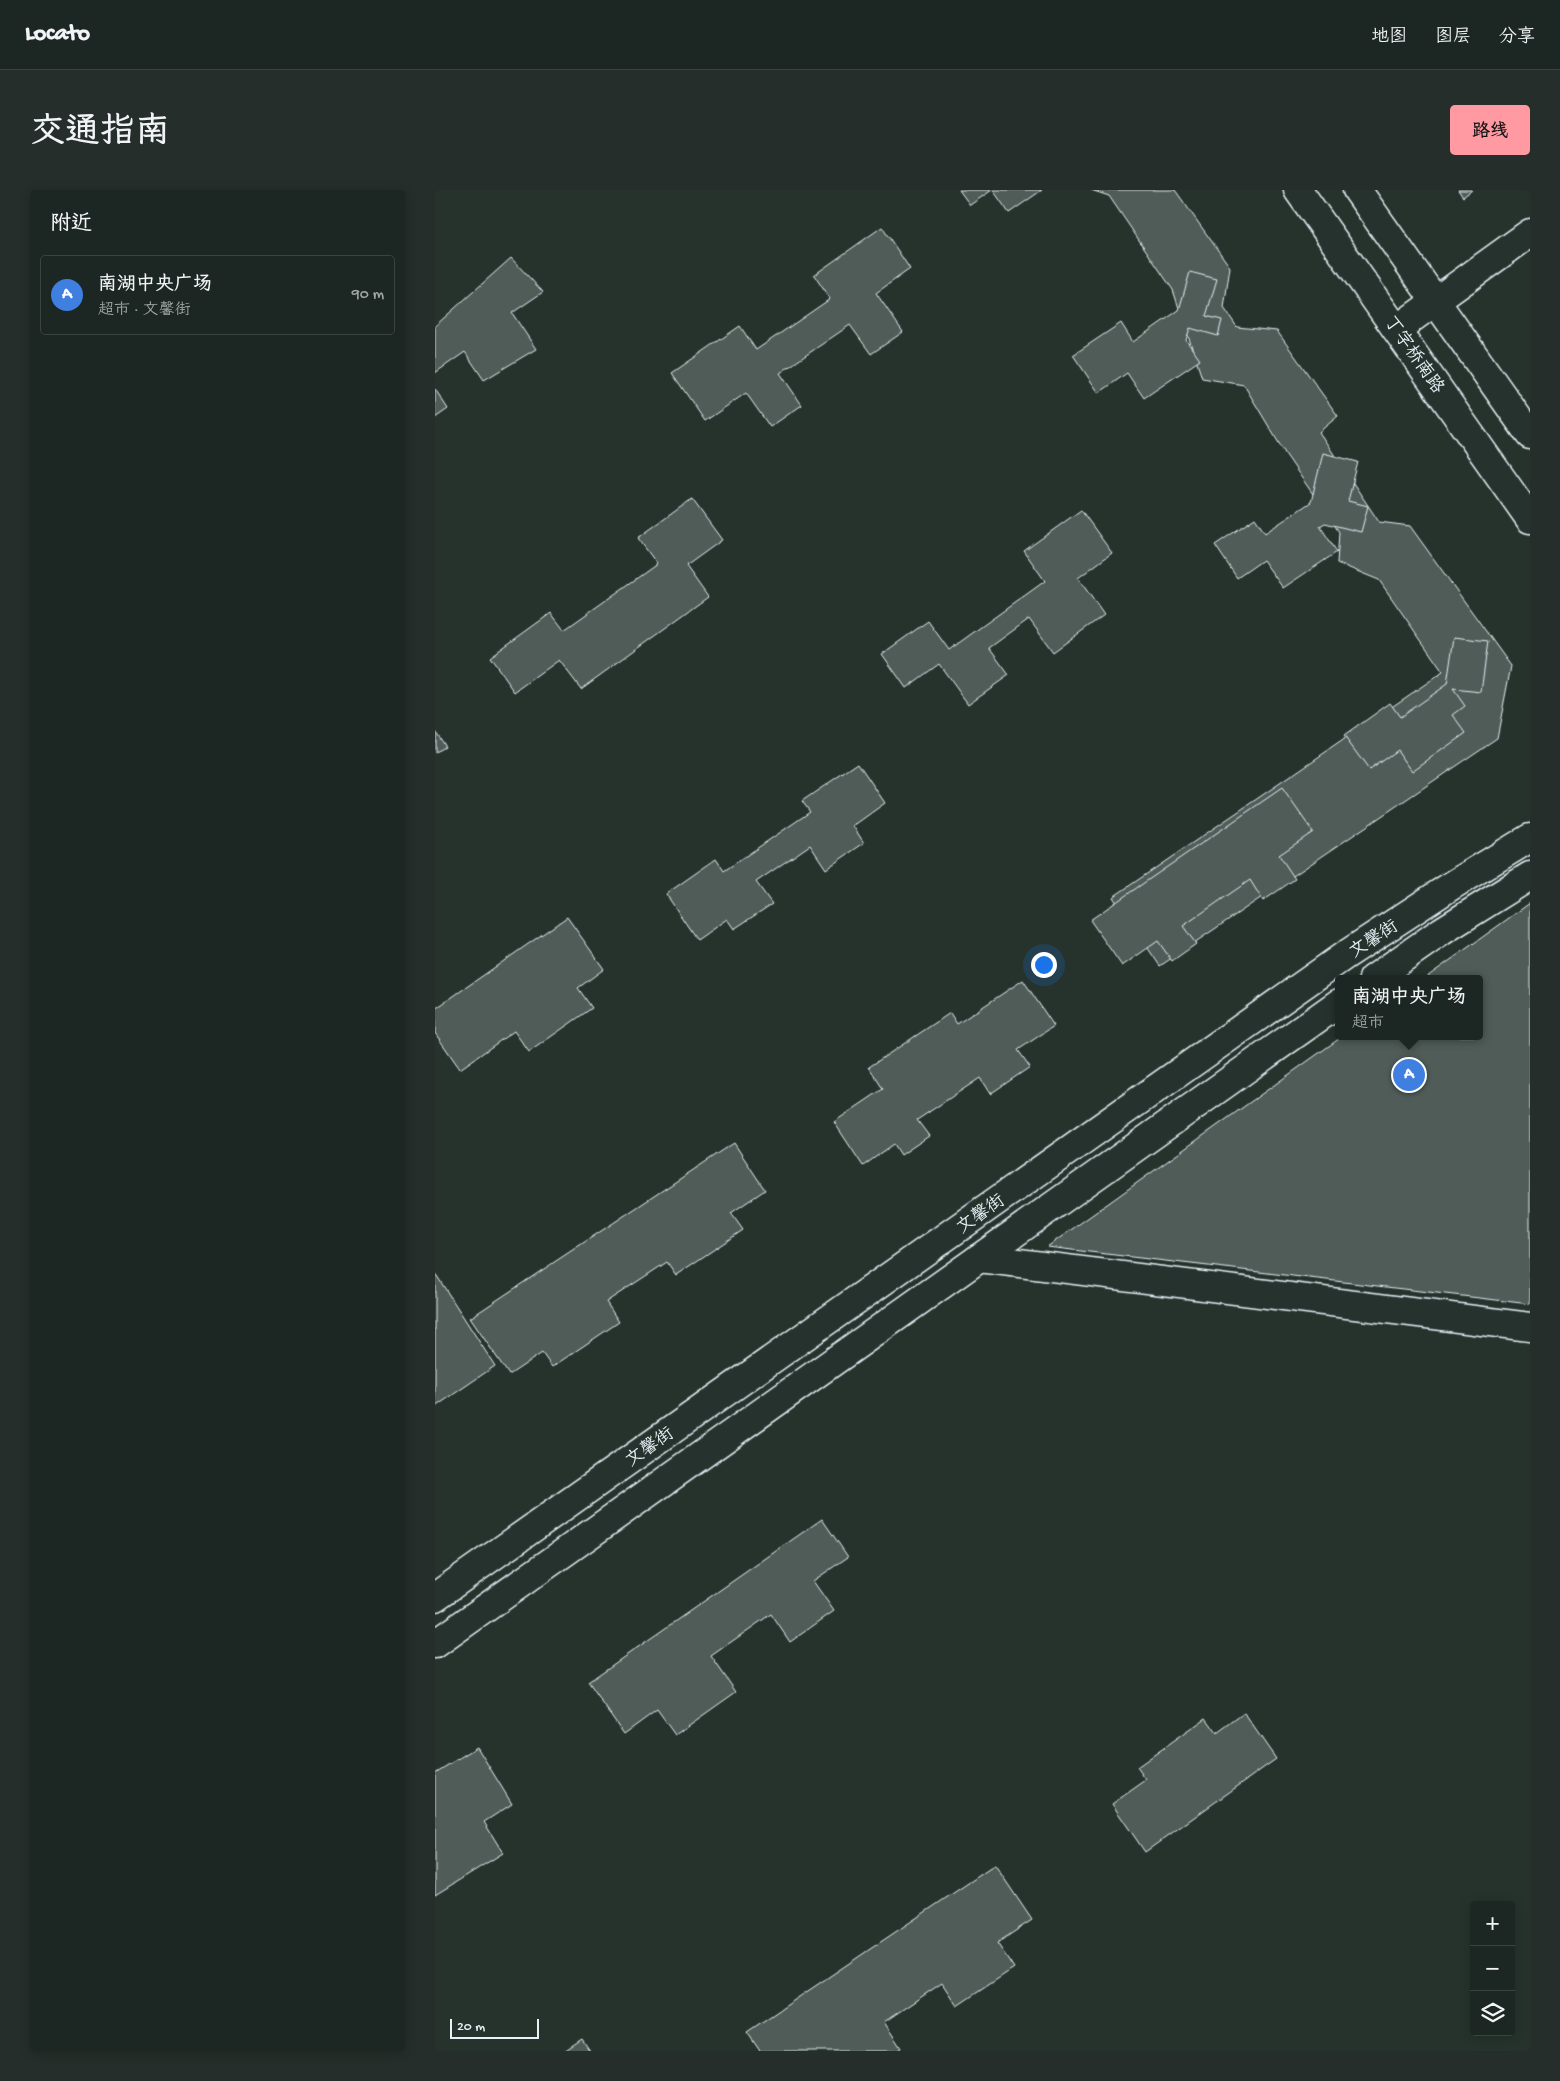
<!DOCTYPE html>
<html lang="zh">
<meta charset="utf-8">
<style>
:root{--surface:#1c2622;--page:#252e2a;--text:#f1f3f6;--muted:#a0a5a5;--line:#3a4340;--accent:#ff9aa2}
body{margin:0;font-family:"Gochi Hand","LXGW WenKai TC",sans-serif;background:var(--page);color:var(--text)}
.controls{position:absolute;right:15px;bottom:15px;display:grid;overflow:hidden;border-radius:5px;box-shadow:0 2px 12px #0003}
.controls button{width:45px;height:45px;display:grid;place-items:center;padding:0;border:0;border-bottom:1px solid var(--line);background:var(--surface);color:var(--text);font:25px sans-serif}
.scale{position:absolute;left:15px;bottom:12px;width:89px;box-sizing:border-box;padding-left:5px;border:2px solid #e8f1f8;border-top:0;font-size:14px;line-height:18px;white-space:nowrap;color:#e8f1f8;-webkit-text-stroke:4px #26332d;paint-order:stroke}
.you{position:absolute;left:608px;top:774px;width:18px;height:18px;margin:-12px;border:4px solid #fff;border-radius:50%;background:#1a73e8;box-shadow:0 0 0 8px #1a73e833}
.badge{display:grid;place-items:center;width:32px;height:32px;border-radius:50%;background:var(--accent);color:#fff;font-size:16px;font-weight:700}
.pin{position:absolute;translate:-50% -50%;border:2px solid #fff;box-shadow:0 1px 5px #0006}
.popup{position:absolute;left:900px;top:785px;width:148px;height:65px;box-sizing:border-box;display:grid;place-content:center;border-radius:5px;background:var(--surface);filter:drop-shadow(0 1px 4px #0005);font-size:16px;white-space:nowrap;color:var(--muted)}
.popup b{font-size:19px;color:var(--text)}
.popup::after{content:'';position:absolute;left:50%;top:100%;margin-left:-10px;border:10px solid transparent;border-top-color:var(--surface)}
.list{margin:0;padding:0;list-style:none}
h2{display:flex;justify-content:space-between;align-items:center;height:65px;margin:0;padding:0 20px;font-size:21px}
h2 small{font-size:16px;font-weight:400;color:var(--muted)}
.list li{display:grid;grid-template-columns:32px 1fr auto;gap:15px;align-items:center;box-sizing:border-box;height:80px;margin:0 10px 10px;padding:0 10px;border:1px solid var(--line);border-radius:5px}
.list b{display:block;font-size:19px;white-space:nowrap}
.list p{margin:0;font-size:16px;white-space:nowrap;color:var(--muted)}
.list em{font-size:16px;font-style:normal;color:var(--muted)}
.icon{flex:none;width:28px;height:28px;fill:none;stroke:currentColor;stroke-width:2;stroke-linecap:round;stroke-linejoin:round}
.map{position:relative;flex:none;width:1095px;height:1861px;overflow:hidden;border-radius:5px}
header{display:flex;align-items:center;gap:30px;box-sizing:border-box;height:70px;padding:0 25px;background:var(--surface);border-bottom:1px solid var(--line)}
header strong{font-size:24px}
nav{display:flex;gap:28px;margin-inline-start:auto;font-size:18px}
.intro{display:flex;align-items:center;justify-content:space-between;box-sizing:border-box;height:120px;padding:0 30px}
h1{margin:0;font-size:35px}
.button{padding:12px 22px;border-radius:5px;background:var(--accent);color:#111;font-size:18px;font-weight:700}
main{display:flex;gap:30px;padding:0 30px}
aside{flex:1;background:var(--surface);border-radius:5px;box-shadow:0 2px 12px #0003}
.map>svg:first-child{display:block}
.building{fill:#505c59;stroke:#e8f1f8}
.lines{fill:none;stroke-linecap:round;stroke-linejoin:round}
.street-casing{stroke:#e8f1f8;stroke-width:31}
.secondary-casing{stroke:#e8f1f8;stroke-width:31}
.street{stroke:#26332d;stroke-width:28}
.secondary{stroke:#26332d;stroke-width:28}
.labels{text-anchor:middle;stroke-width:4.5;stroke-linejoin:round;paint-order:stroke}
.street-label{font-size:18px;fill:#e8f1f8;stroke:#26332d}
</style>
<header>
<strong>Locato</strong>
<nav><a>地图</a><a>图层</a><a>分享</a></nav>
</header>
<div class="intro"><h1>交通指南</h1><a class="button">路线</a></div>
<main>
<aside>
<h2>附近<small></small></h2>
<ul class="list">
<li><span class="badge" style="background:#3f7fe0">A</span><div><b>南湖中央广场</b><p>超市 · 文馨街</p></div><em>90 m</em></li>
</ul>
</aside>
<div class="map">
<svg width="1095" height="1861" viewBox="0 0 1095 1861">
<rect width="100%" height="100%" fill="#26332d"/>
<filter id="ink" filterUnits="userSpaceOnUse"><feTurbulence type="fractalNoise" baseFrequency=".02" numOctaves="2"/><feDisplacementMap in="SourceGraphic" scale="10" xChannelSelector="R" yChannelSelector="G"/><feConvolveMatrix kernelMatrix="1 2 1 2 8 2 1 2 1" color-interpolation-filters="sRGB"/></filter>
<g filter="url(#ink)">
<g class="building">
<path d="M 524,0 L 557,0 L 535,15 Z"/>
<path d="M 558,0 L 607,0 L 574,23 Z"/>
<path d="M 656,0 L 740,0 L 795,77 L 789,118 L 802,137 L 842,141 L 903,226 L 884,242 L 944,332 L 975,336 L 1076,476 L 1062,548 L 725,776 L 678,707 L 1008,482 L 944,390 L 902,373 L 904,342 L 851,265 L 809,195 L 767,188 L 738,100 L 674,6 Z"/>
<path d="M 1023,0 L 1037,0 L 1028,7 Z"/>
<path d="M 447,37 L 475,79 L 441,103 L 468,142 L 436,164 L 415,135 L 345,183 L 367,215 L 335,237 L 311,203 L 270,231 L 237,183 L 305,136 L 321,160 L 395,109 L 379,85 Z"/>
<path d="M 76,68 L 108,102 L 77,123 L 101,159 L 49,190 L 30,162 L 0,183 L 0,136 Z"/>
<path d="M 755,82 L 782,89 L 771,126 L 787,130 L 783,146 L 755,138 L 751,150 L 765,170 L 709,208 L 692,183 L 664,203 L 638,165 L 686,133 L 698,152 L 744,120 Z"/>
<path d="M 0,199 L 13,219 L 0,228 Z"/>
<path d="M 888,263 L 923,272 L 913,311 L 933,316 L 926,342 L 890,333 L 885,336 L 902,362 L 848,398 L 828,370 L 802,388 L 780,355 L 820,328 L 830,343 L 876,312 Z"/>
<path d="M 257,309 L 287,350 L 251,376 L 273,407 L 146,499 L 124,470 L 80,502 L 55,467 L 116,423 L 129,440 L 222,374 L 203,348 Z"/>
<path d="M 646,320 L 677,363 L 643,388 L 669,425 L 618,462 L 594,429 L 554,458 L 574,485 L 533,514 L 504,474 L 471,498 L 447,464 L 493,431 L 514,460 L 610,391 L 589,361 Z"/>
<path d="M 1019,447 L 1053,451 L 1046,502 L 1018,499 L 1030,516 L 1018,525 L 1031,543 L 977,581 L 962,560 L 934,580 L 909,546 L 955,513 L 965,527 L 1012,494 Z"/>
<path d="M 0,541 L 10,556 L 0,563 Z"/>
<path d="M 423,573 L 450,613 L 418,636 L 429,653 L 391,679 L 375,655 L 321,692 L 337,714 L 299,739 L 292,729 L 262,750 L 231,704 L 281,669 L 289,681 L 375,622 L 367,611 Z"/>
<path d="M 847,598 L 878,642 L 844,665 L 860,689 L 828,711 L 815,690 L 748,736 L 761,754 L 737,771 L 723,751 L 687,776 L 655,730 Z"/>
<path d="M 1095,713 L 1095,1114 L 612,1057 L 908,846 L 1044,846 L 1044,789 L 989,789 Z"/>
<path d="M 132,727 L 169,779 L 143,798 L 157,818 L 94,862 L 79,841 L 25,879 L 0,843 L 0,819 Z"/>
<path d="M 588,790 L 619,836 L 583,860 L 595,877 L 555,904 L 545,888 L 482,930 L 494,946 L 466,965 L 459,954 L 428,976 L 399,932 L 448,899 L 434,877 L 515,823 L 522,834 Z"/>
<path d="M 299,953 L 330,1000 L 296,1023 L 308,1040 L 241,1085 L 232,1072 L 171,1112 L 184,1132 L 117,1177 L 107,1163 L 74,1185 L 35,1128 Z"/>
<path d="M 0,1083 L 60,1176 L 0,1217 Z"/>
<path d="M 387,1329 L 413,1367 L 378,1391 L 399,1421 L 355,1452 L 336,1424 L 276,1466 L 301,1502 L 240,1545 L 222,1520 L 189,1544 L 153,1492 Z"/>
<path d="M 809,1523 L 841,1569 L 710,1662 L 677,1614 L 711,1590 L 702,1577 L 771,1528 L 782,1543 Z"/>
<path d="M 42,1557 L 77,1614 L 49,1632 L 68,1663 L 0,1705 L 0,1583 Z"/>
<path d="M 560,1675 L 597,1730 L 562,1753 L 579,1778 L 522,1816 L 507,1793 L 449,1832 L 466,1858 L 461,1861 L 325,1861 L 312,1842 Z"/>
<path d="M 147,1849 L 155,1861 L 129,1861 Z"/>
</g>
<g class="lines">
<defs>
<g id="street">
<path d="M 962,139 L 1095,43"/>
<path d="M 544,1068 L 1095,1137"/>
</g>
<g id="secondary">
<path d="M 863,0 L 1095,329"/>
<path d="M 922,0 L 1095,245"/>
<path d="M 938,789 L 1007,741 L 1095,686"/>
<path d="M 0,1407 L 909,766 L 1016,696 L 1095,648"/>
<path d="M 0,1454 L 904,813"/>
</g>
</defs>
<use href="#street" class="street-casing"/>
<use href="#secondary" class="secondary-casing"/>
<use href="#street" class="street"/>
<use href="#secondary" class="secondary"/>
</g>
</g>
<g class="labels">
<g class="street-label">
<text transform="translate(980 164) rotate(55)" y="6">丁字桥南路</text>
<text transform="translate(938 748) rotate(-33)" y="6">文馨街</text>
<text transform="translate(545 1023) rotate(-35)" y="6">文馨街</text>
<text transform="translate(214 1256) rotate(-35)" y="6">文馨街</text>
</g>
</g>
</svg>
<div class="controls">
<button>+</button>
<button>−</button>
<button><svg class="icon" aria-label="layers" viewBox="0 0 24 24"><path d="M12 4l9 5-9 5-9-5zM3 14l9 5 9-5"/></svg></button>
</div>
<div class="scale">20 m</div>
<div class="you"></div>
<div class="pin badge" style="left:974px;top:885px;background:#3f7fe0">A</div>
<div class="popup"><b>南湖中央广场</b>超市</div>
</div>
</main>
